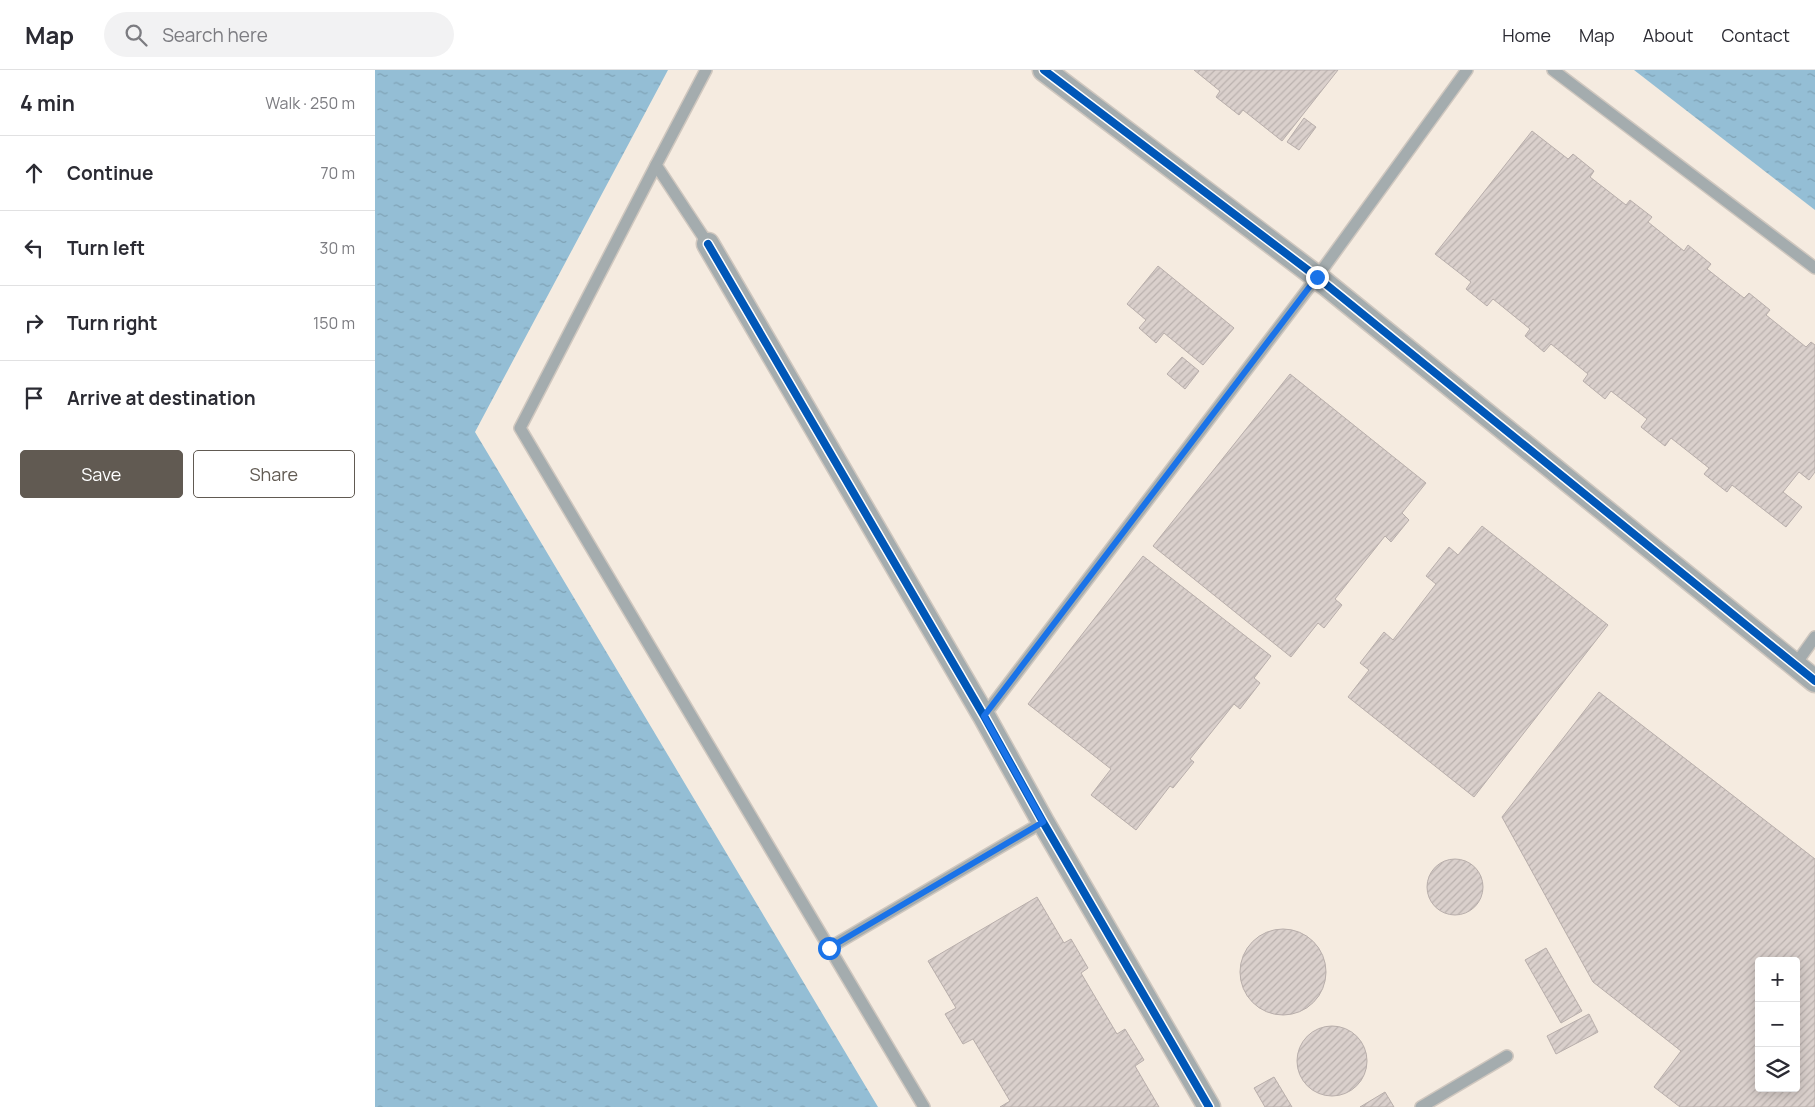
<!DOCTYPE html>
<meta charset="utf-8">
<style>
:root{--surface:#fff;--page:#f2f2f3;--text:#2b2b33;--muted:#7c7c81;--line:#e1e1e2;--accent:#615a52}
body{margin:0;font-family:Manrope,sans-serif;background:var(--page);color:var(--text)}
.controls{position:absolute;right:15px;bottom:15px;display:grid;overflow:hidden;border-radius:5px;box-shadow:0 2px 12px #0003}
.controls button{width:45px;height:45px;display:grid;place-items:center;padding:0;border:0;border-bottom:1px solid var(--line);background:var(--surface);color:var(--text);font:25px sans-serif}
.stop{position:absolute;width:15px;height:15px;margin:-11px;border:4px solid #1a73e8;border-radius:50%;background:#fff}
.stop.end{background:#1a73e8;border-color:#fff;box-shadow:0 1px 5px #0008}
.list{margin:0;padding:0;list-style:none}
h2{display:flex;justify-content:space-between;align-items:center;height:65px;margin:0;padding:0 20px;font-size:21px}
h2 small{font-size:16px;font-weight:400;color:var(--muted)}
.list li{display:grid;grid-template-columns:32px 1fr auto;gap:15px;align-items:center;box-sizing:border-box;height:75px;padding:0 20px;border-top:1px solid var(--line)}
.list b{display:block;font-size:19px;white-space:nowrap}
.list em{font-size:16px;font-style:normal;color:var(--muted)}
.actions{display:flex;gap:10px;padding:15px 20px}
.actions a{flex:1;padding:11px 0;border:1px solid var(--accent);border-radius:5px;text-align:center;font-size:18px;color:var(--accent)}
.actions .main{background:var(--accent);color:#fff}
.icon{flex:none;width:28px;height:28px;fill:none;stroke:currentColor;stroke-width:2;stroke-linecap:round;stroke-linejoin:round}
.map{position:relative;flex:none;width:1440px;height:1037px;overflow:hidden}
header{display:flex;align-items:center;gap:30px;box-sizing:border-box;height:70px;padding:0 25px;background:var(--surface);border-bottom:1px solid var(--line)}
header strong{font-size:24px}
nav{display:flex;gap:28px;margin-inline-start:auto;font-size:18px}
.search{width:350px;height:45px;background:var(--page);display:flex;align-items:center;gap:12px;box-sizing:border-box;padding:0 18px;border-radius:28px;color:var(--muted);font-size:19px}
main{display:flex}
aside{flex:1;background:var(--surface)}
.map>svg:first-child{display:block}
.water{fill:url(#water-ripples)}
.building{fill:url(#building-hatch);stroke:#b8aeab;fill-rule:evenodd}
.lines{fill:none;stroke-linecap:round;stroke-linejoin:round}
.service-casing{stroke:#cfc7bf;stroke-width:14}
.minor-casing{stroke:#cfc7bf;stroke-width:25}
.service{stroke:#a4acae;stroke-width:11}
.minor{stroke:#a4acae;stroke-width:22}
.cycleway-casing{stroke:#fff;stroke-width:11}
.cycleway{stroke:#0057b8;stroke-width:8}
.route{stroke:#1a73e8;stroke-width:6}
</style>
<header>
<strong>Map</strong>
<div class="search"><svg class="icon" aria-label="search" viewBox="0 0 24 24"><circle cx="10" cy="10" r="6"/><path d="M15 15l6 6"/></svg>Search here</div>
<nav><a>Home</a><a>Map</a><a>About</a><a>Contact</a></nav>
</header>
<main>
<aside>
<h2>4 min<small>Walk · 250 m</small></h2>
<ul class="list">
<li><svg class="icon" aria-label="ahead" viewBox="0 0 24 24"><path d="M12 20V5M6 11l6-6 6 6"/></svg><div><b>Continue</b></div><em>70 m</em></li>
<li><svg class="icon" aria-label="left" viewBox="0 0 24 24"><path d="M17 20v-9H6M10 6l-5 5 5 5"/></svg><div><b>Turn left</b></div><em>30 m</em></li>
<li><svg class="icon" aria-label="right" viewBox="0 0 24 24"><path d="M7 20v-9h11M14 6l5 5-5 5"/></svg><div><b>Turn right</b></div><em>150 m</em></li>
<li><svg class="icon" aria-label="arrive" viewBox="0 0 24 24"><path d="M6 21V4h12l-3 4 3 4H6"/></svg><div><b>Arrive at destination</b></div></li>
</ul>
<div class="actions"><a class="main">Save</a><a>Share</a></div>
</aside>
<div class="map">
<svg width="1440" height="1037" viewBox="0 0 1440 1037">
<defs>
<pattern id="water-ripples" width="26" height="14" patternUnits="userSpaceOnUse" patternTransform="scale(1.25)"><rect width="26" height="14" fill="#94bed5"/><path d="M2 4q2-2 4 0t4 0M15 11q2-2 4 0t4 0" fill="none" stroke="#7fa2b5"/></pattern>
<pattern id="building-hatch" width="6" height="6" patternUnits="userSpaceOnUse" patternTransform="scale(1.25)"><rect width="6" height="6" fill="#dad0cc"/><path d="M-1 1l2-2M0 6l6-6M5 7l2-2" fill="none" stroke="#bab1ae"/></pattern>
</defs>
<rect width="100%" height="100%" fill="#f5ebe0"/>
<g class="water">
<path d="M 0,0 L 293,0 L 100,362 L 503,1037 L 0,1037 Z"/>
<path d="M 1259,0 L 1440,0 L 1440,140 Z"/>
</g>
<g class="building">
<path d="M 819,0 L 963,0 L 907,71 L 868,40 L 864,45 L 841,27 L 845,21 Z"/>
<path d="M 929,48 L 941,57 L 924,80 L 912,72 Z"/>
<path d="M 1157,61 L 1193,89 L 1198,84 L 1219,101 L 1215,107 L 1251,135 L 1255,130 L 1277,147 L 1273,152 L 1309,181 L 1313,175 L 1336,194 L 1332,199 L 1369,228 L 1374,223 L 1395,240 L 1391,245 L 1431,277 L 1436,272 L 1440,275 L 1440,402 L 1434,410 L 1424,402 L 1408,422 L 1427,437 L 1411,457 L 1357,415 L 1352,422 L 1329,404 L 1334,398 L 1296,368 L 1290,376 L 1266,357 L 1272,349 L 1236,321 L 1230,329 L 1208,311 L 1213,304 L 1176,274 L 1169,282 L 1150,266 L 1155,259 L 1118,229 L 1112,236 L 1091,219 L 1096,212 L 1060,184 Z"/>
<path d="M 783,196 L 859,258 L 828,295 L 789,263 L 781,273 L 764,258 L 771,250 L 752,234 Z"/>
<path d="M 807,287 L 824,301 L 810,319 L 792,304 Z"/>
<path d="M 915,304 L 1051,413 L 1027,443 L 1034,450 L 1016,472 L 1010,466 L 960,529 L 967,535 L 949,558 L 943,553 L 916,587 L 778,476 Z"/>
<path d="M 1107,456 L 1233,555 L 1099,727 L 973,627 L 994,600 L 985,593 L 1009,562 L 1018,570 L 1061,514 L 1051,506 L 1074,477 L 1083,485 Z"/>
<path d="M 768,486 L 896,586 L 879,608 L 885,613 L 865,639 L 859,634 L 815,689 L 819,692 L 798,718 L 795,716 L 761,760 L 716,725 L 736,699 L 653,634 Z"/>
<path d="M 1224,622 L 1440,789 L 1440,1037 L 1305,1037 L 1279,1017 L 1306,981 L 1218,912 L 1127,747 ZM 1384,891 L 1421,891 L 1421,1018 L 1384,1018 Z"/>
<circle cx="1080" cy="817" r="28"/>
<path d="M 662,827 L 689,873 L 696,869 L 713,898 L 706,903 L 742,964 L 750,959 L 769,990 L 760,996 L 784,1037 L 625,1037 L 635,1031 L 598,969 L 588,974 L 570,944 L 581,938 L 553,891 Z"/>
<circle cx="908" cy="902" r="43"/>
<path d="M 1171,878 L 1207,941 L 1186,953 L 1150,890 Z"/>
<path d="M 1214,944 L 1223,962 L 1181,984 L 1172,966 Z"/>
<circle cx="957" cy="991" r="35"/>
<path d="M 899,1007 L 917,1037 L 890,1037 L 879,1018 Z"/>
<path d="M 1010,1022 L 1019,1037 L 985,1037 Z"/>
</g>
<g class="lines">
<defs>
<g id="service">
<path d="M 331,0 L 281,95 L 333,174"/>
<path d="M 1178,0 L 1440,198"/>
<path d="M 281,95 L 145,358 L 549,1037"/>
<path d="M 1420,595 L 1440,567"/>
<path d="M 609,646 L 942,207 L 1092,0"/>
<path d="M 454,878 L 668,752"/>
<path d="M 1046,1037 L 1132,986"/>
</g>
<g id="minor">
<path d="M 669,0 L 942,207 L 1440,611"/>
<path d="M 333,174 L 609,646 L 668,752 L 834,1037"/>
</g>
</defs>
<use href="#service" class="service-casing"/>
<use href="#minor" class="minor-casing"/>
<use href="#service" class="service"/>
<use href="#minor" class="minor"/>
<defs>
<g id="cycleway">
<path d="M 669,0 L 942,207 L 1440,611"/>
<path d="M 333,174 L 609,646 L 668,752 L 834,1037"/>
</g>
</defs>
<use href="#cycleway" class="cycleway-casing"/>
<use href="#cycleway" class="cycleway"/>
</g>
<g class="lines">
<path class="route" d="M 454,878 L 668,752 L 609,646 L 942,207"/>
</g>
</svg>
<div class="controls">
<button>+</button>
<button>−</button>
<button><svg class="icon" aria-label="layers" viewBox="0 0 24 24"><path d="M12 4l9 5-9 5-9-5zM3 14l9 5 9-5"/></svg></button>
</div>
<div class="stop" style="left:454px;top:878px"></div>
<div class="stop end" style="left:942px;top:207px"></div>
</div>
</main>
